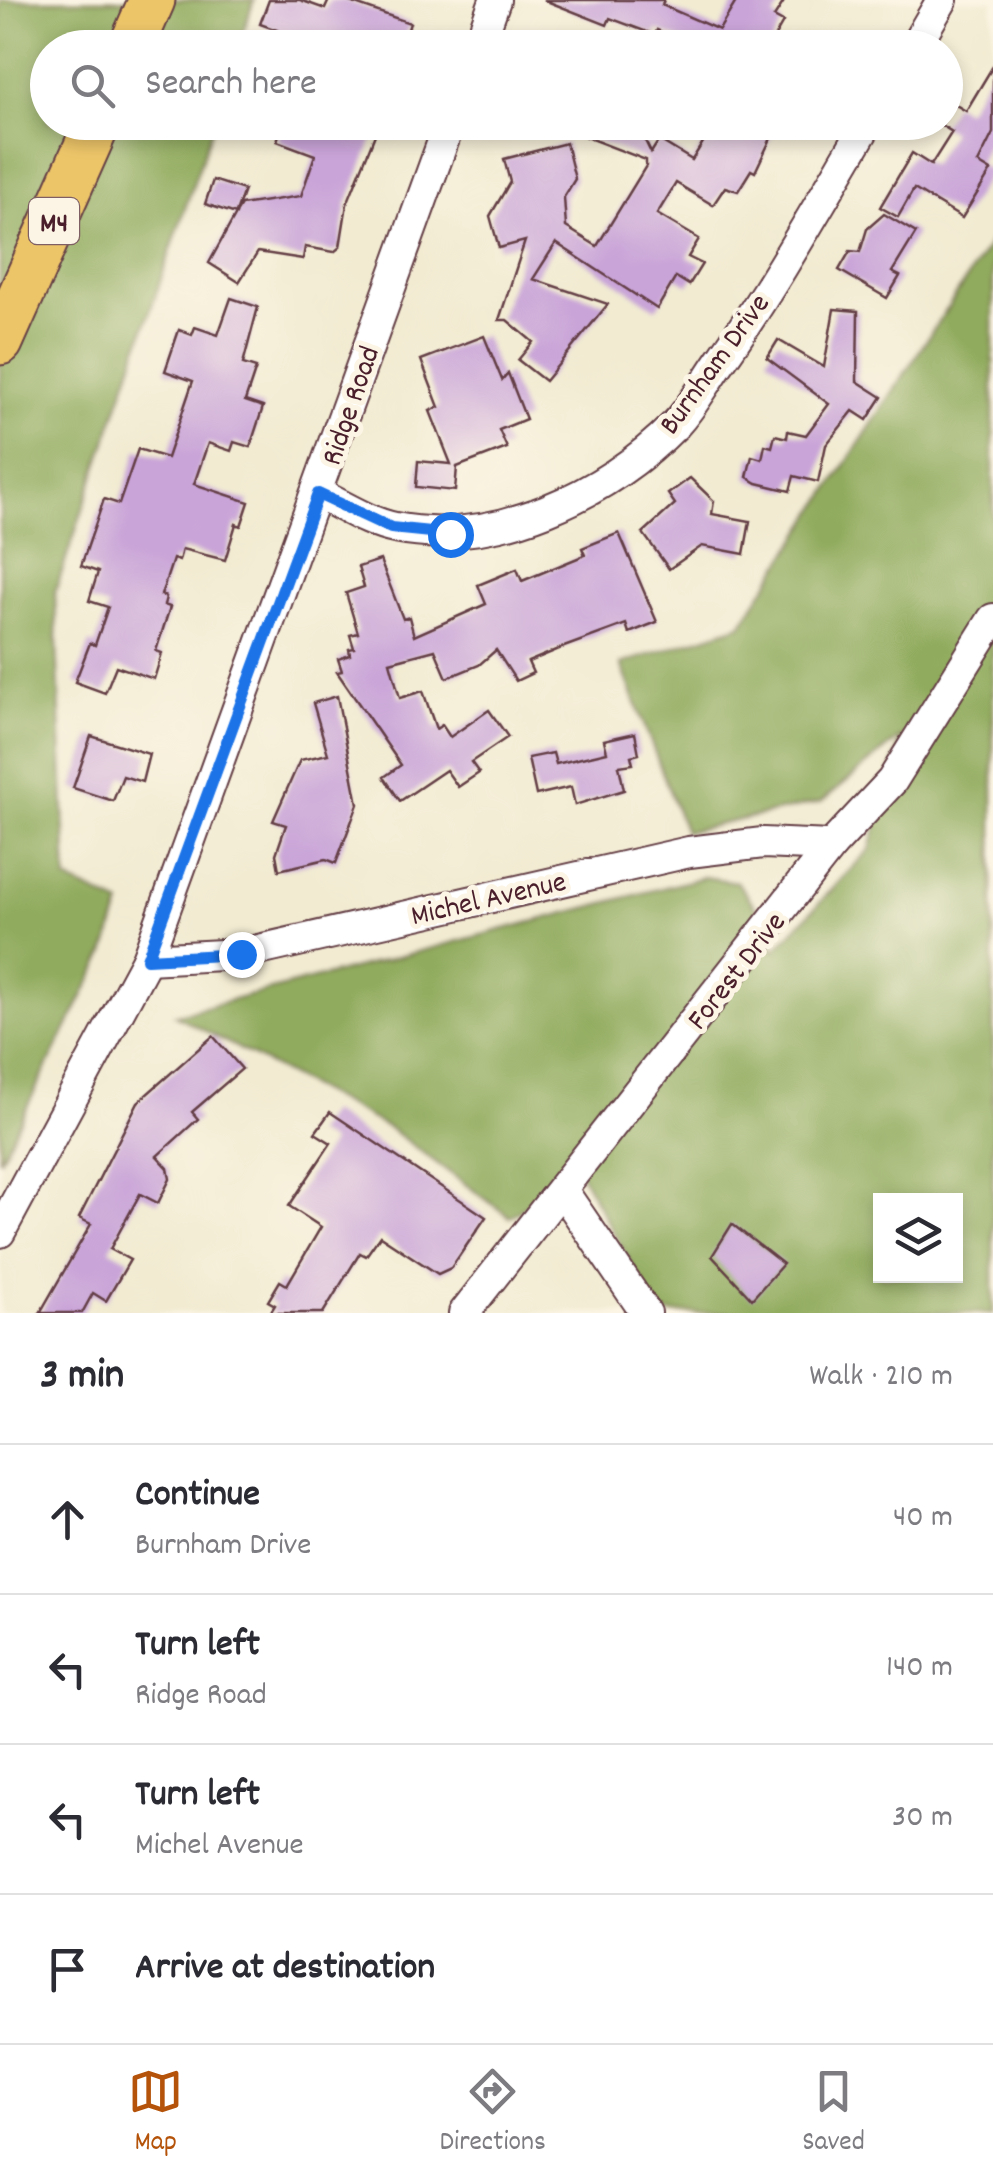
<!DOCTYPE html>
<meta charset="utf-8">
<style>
:root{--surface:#fff;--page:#f2f2f3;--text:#2b2b33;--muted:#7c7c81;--line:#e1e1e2;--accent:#b45309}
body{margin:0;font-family:Dekko,sans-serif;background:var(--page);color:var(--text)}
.controls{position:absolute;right:30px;bottom:30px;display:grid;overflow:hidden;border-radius:0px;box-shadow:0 5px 15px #0003}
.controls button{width:90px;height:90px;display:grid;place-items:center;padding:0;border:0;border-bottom:2px solid var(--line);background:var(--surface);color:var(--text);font:50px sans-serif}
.stop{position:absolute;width:30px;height:30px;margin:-22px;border:8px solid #1a73e8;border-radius:50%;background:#fff}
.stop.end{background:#1a73e8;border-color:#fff;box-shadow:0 2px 10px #0008}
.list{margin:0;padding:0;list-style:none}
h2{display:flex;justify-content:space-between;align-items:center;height:130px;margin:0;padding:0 40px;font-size:42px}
h2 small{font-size:32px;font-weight:400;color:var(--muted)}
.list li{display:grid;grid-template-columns:65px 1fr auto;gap:30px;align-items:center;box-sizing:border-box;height:150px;padding:0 40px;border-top:2px solid var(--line)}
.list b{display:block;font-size:38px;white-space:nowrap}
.list p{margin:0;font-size:32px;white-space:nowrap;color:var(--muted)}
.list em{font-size:32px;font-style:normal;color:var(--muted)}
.icon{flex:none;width:55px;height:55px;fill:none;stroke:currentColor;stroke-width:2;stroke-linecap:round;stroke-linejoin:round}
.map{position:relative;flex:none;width:993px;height:1313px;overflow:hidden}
.search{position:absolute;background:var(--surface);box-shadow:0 5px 15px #0003;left:30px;right:30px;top:30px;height:110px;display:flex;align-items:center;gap:25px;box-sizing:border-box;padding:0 35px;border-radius:55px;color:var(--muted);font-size:38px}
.sheet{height:730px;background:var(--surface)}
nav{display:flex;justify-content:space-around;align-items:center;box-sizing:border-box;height:140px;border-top:2px solid var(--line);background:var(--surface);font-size:28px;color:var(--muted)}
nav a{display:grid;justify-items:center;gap:5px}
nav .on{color:var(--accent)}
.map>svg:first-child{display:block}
.forest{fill:#90ab5d;stroke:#6d6544;stroke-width:2.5;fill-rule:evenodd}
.building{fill:#c9a4d8}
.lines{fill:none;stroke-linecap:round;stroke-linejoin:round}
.minor-casing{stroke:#633e44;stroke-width:34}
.highway-casing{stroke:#633e44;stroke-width:49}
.minor{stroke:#fff;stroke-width:30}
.highway{stroke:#edc569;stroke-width:45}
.route{stroke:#1a73e8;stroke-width:12}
.labels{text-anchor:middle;stroke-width:10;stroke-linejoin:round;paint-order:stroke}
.shield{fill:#fcf5e5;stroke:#7f5f63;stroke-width:2.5}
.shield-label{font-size:28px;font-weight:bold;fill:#4a1f2b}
.street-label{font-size:30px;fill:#4a1f2b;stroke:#fcf5e5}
</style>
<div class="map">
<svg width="993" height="1313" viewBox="0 0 993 1313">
<rect width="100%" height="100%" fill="#fcf5e5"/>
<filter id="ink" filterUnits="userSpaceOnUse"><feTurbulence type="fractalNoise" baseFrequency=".01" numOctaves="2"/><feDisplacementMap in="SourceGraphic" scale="20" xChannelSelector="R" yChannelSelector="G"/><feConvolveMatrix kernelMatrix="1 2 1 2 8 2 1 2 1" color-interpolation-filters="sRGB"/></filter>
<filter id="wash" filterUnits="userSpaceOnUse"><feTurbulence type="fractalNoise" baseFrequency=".0048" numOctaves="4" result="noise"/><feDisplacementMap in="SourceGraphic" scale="40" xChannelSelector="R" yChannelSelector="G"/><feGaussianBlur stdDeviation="2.25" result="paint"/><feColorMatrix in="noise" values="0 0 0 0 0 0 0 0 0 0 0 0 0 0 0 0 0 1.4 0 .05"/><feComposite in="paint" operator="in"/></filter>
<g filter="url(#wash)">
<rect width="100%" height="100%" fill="#f2ebd2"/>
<g class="forest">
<path d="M 0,0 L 254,0 L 238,47 L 48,48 L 48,122 L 214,123 L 55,592 L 67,880 L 121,905 L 105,953 L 0,1160 Z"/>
<path d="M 993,238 L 993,1313 L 659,1313 L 577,1168 L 510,1217 L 389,1128 L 175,1015 L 704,877 L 737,882 L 761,914 L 774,951 L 870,849 L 901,737 L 821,802 L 685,832 L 621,664 L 741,625 ZM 880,1200 L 956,1200 L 956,1276 L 880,1276 Z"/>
</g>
<g id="blocks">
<g class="building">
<path d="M 269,0 L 300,0 L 325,9 L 329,0 L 344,0 L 410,23 L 402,48 L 271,48 L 277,30 L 260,24 Z"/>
<path d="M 544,0 L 664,0 L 662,5 L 719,30 L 737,0 L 785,0 L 774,17 L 783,22 L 768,48 L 698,48 L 657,30 L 655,35 L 610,18 L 607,25 Z"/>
<path d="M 993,66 L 993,133 L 978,163 L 991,171 L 962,218 L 914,189 L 898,217 L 880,207 L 912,153 L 931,165 L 952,132 L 941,125 L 954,104 L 966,111 Z"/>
<path d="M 283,122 L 351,122 L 376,132 L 347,204 L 340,247 L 334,252 L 305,247 L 303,259 L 258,252 L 239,282 L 209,263 L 236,214 L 205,204 L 213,180 L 244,190 L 236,213 L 241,205 L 301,196 L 315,155 L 277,141 Z"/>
<path d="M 547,122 L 636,122 L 651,153 L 659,140 L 692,160 L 715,123 L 728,131 L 733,122 L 759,122 L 774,132 L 755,172 L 751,170 L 738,191 L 725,187 L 713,205 L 676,183 L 657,214 L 699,239 L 688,257 L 702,264 L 689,285 L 676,277 L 657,309 L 556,243 L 533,279 L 608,304 L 545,381 L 518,360 L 533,342 L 507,320 L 499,320 L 525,241 L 499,248 L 490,216 L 510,182 L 504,159 L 566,143 L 575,179 L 564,197 L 566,227 L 597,246 L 646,166 L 646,160 Z"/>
<path d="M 884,214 L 916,233 L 892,272 L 900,276 L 887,298 L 839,270 L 850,251 L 860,252 L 867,229 Z"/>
<path d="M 231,298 L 258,307 L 243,364 L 256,368 L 245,401 L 263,407 L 250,447 L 234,442 L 231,451 L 208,443 L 194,484 L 249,502 L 241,526 L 236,524 L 225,560 L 182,549 L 179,561 L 173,559 L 161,595 L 166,597 L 164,605 L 170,607 L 156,651 L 162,653 L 154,679 L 116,666 L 105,693 L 75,682 L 90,643 L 95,645 L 108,607 L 89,601 L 98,572 L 81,566 L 104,499 L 119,504 L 138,449 L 167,458 L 193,381 L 165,371 L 179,330 L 192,335 L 195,327 L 218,335 Z"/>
<path d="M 834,309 L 858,311 L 857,381 L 882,397 L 867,420 L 853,411 L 826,445 L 818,482 L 794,476 L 790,491 L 757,483 L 747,477 L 752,456 L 762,459 L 765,445 L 772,447 L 775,435 L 787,438 L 788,431 L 806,435 L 829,404 L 767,358 L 778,340 L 824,367 Z"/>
<path d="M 484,336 L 502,380 L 508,373 L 526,419 L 499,430 L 507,448 L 457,467 L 455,491 L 416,487 L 418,461 L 451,464 L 430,411 L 439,407 L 421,360 Z"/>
<path d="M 690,478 L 714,501 L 712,514 L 750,521 L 744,554 L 702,546 L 669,569 L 643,533 L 675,504 L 668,494 Z"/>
<path d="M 619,533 L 657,622 L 629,633 L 626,624 L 564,647 L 528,662 L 533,673 L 516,681 L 496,650 L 479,665 L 447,678 L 435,650 L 390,662 L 400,698 L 423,691 L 436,729 L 442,725 L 450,737 L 489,710 L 508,737 L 471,762 L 479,773 L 458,787 L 446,770 L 400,801 L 384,777 L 401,765 L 337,672 L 342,671 L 338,659 L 350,655 L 349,649 L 354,648 L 350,635 L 358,633 L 346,593 L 364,587 L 358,567 L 380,560 L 403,619 L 409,617 L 414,636 L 486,604 L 478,585 L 517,569 L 522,581 L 585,555 L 582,548 Z"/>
<path d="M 337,696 L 358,804 L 336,863 L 326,859 L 279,870 L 276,854 L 286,825 L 273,821 L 300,760 L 328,754 L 313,703 Z"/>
<path d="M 635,733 L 639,754 L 631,756 L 633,764 L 619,766 L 624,790 L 575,805 L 571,787 L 536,795 L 528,758 L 553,753 L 556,764 L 607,752 L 604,740 Z"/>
<path d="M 91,736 L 149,754 L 142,782 L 123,776 L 113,801 L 73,788 Z"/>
<path d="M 213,1036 L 242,1069 L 192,1112 L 198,1119 L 157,1156 L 168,1168 L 170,1179 L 158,1203 L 140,1194 L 110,1249 L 130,1260 L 106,1301 L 93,1293 L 82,1313 L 40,1313 L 91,1224 L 79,1218 L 138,1102 Z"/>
<path d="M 330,1112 L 486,1217 L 451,1268 L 438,1274 L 380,1236 L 366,1256 L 360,1253 L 323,1313 L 270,1313 L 275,1305 L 268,1301 L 280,1281 L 287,1285 L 321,1227 L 289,1206 L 331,1143 L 315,1133 Z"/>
<path d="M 732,1224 L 783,1264 L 752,1299 L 712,1256 Z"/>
</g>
</g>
</g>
<g filter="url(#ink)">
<use href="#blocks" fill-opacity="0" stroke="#633e44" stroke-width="2.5"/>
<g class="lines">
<defs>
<g id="minor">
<path d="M 478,48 L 495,0"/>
<path d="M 914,48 L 942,0"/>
<path d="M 318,494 C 342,505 369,523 395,528 C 495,548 606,495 676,424 C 693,406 706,382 720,362 C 774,285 820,203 868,122"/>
<path d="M 147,959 L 241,954 L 689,852 L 763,843 L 831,846"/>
<path d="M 562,1190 L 646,1313"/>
<path d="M 0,1232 L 147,959 L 450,122"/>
<path d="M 464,1313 L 831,846 L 892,781 L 993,619"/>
</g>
<g id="highway">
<path d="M 131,48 L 152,0"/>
<path d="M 0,342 L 98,122"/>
</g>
</defs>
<use href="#minor" class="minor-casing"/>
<use href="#highway" class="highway-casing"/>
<use href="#minor" class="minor"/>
<use href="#highway" class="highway"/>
</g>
</g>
<g class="lines" filter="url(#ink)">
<path class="route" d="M 241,954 L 147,959 L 318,494 L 391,528 L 450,534"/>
</g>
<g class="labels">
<rect class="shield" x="29" y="198" width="50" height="46" rx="8"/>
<g class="shield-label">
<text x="54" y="231">M4</text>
</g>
<g class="street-label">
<text transform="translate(713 363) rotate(-54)" y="10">Burnham Drive</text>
<text transform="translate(349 405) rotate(-71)" y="10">Ridge Road</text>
<text transform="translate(488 897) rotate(-13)" y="10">Michel Avenue</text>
<text transform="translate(735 970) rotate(-52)" y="10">Forest Drive</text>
</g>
</g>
</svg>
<div class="controls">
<button><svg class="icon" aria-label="layers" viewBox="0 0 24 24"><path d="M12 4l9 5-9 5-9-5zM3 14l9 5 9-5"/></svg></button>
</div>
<div class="stop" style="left:450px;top:534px"></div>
<div class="stop end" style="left:241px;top:954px"></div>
<div class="search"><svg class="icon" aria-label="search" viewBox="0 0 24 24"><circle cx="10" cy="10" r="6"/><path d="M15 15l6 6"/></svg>Search here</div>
</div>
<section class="sheet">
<h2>3 min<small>Walk · 210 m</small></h2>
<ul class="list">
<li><svg class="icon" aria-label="ahead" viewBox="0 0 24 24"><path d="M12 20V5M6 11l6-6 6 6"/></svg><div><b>Continue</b><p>Burnham Drive</p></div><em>40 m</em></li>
<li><svg class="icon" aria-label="left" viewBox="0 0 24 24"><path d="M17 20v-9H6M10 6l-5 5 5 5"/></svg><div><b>Turn left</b><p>Ridge Road</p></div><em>140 m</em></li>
<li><svg class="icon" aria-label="left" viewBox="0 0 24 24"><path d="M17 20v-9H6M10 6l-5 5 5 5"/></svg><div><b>Turn left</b><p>Michel Avenue</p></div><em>30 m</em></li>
<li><svg class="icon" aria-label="arrive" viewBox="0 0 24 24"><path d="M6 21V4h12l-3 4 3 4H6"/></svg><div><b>Arrive at destination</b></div></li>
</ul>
</section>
<nav>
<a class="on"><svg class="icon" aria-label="map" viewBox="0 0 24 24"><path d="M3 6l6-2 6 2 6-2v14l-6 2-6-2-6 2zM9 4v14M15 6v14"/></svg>Map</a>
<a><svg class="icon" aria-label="directions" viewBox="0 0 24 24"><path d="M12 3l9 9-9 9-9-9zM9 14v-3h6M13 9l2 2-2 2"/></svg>Directions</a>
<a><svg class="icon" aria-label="saved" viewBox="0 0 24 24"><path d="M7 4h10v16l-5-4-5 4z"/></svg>Saved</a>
</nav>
